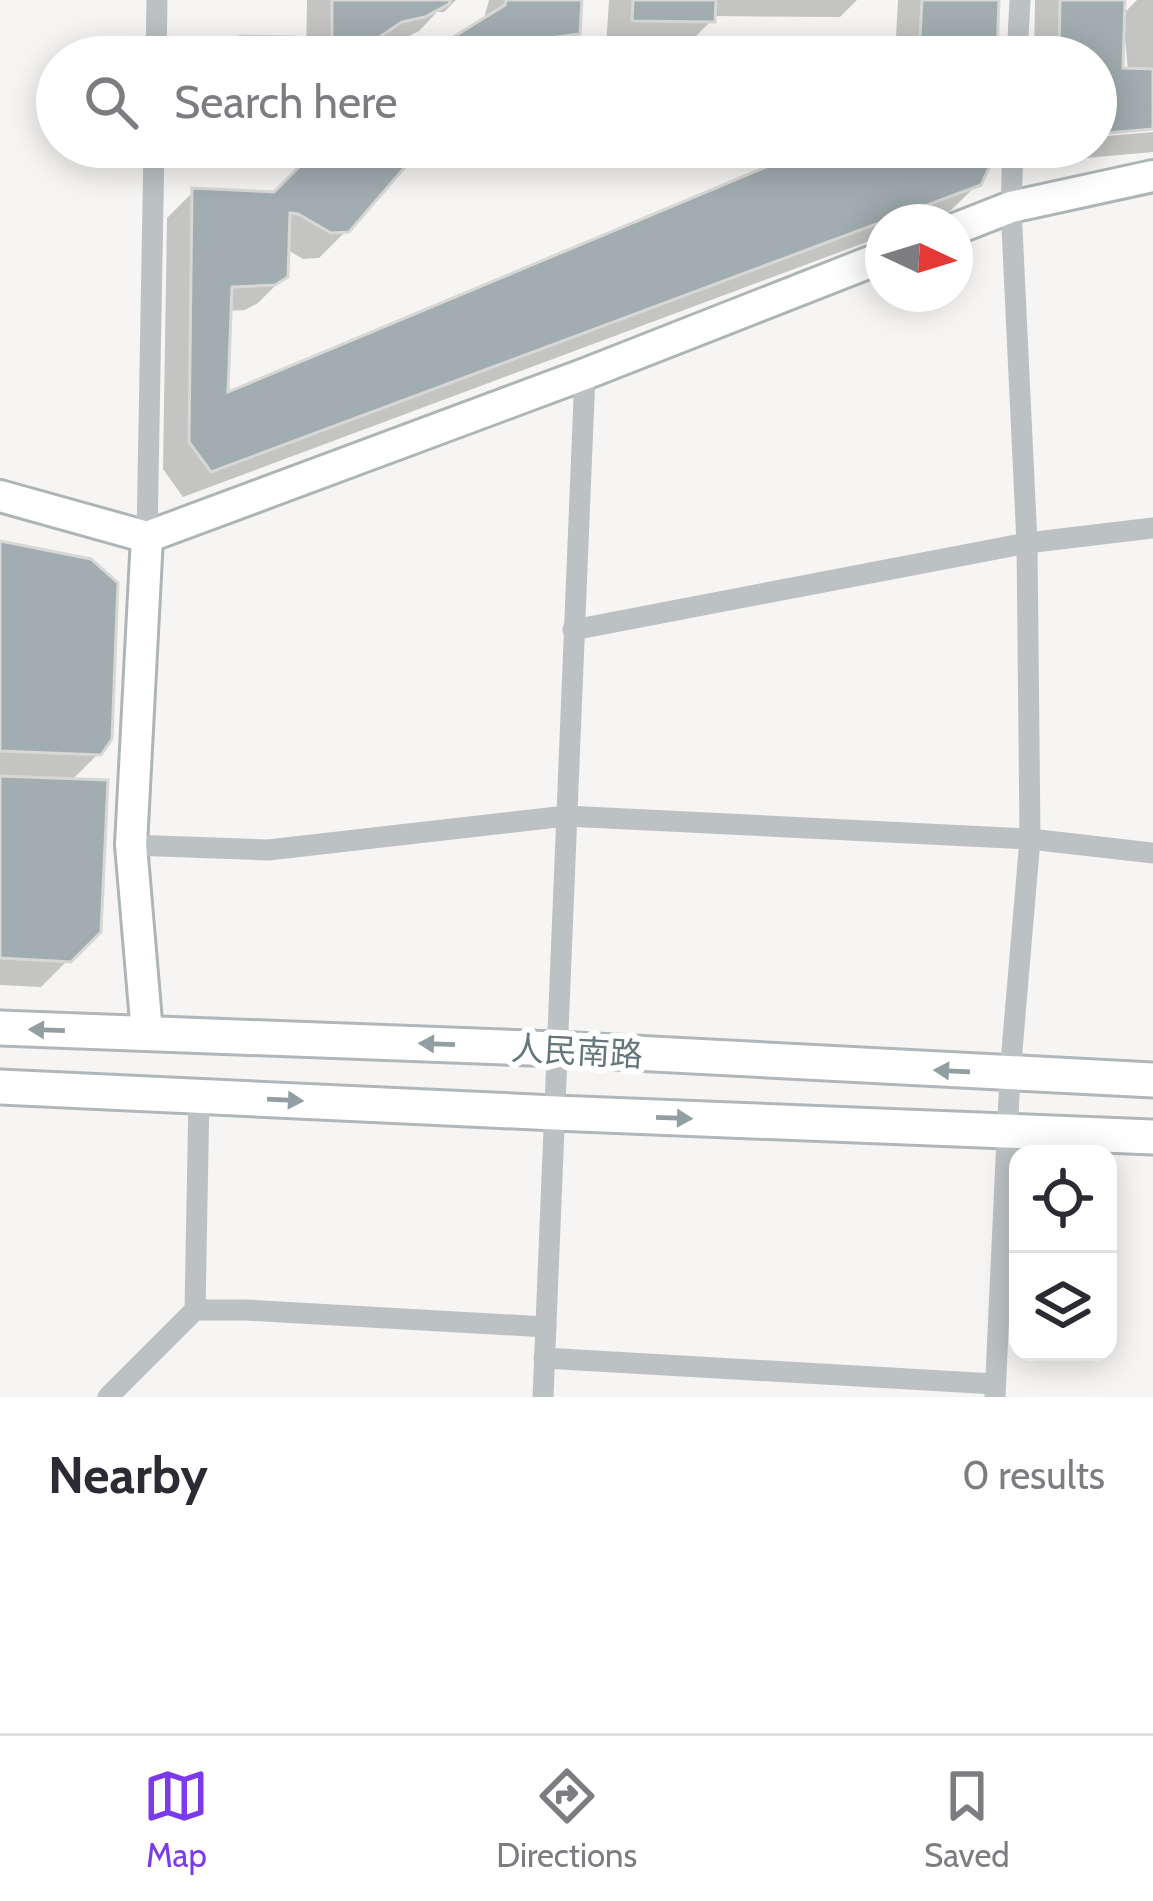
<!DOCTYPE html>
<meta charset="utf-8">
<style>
:root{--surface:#fff;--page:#f7f7f7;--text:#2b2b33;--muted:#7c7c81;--line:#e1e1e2;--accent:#7c3aed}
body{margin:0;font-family:Cabin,"Noto Sans SC",sans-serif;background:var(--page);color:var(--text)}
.controls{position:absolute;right:36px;bottom:36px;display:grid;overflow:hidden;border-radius:24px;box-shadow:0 6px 30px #0003}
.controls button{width:108px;height:108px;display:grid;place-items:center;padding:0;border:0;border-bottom:3px solid var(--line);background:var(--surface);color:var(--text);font:60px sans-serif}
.compass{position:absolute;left:865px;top:204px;width:108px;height:108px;border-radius:50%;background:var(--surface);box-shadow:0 6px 30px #0003;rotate:94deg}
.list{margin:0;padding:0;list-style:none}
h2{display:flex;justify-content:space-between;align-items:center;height:156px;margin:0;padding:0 48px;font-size:51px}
h2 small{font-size:39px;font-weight:400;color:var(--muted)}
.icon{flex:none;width:66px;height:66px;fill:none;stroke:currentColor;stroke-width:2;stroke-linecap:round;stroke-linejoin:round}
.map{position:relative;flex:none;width:1153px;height:1397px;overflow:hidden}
.search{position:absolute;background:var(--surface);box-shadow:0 6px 30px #0003;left:36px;right:36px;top:36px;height:132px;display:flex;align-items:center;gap:30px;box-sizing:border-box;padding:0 42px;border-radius:66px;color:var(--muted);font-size:45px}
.sheet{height:336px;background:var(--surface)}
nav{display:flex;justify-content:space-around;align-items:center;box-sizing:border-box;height:168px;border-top:3px solid var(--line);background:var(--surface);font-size:33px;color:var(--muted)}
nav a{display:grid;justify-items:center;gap:6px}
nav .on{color:var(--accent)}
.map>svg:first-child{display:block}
.shadow{fill:#0003;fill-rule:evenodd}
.building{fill:#a1adb0;stroke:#d7d7d5;stroke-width:3}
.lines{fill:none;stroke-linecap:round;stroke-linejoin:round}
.secondary-casing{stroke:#adb5b7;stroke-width:36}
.primary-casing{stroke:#b0b6b9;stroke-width:39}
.street{stroke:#bcc2c4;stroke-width:21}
.secondary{stroke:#fff;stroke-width:30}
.primary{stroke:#fff;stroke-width:33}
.oneway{fill:#919fa3}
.labels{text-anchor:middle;stroke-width:12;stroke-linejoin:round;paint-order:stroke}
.street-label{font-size:33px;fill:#62767c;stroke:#fff}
</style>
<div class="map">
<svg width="1153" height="1397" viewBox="0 0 1153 1397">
<rect width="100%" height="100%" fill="#f6f5f3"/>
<g class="shadow">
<path d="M 307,0 L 456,0 L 444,12 L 437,12 L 419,31 L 395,43 L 372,48 L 359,57 L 306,57 Z"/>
<path d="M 489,0 L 578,0 L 577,33 L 552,57 L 426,57 L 483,22 Z"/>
<path d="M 857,0 L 840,17 L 712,16 L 712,20 L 685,47 L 606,47 L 609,0 Z"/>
<path d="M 898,0 L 996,0 L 994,57 L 895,57 Z"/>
<path d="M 1035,0 L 1122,0 L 1122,15 L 1137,0 L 1153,0 L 1153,126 L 1096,131 L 1096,57 L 1034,57 ZM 1121,38 L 1125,38 L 1128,71 L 1120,71 Z"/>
<path d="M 241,39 L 293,57 L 224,57 Z"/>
<path d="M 1153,132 L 1153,152 L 1053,161 L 1040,147 L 1096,147 L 1096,137 Z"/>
<path d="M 213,147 L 279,147 L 264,163 L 213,162 Z"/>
<path d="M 323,147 L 386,147 L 347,230 L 319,258 L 303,259 L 286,249 L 285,276 L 258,303 L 245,310 L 228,311 L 225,397 L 822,147 L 990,147 L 978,184 L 950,211 L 922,222 L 883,222 L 883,236 L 183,497 L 163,469 L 167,218 L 194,191 L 276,195 Z"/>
<path d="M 0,544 L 99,753 L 70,782 L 98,930 L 41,987 L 0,985 Z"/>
</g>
<g class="building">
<path d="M 332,0 L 450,0 L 449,4 L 425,17 L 402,22 L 378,38 L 332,38 Z"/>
<path d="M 506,0 L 582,0 L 580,34 L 533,40 L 498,57 L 421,57 L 505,5 Z"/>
<path d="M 633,0 L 716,0 L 715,22 L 632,21 Z"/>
<path d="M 922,0 L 999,0 L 997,57 L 919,57 Z"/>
<path d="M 1060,0 L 1125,0 L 1123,68 L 1153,69 L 1153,129 L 1096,134 L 1096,57 L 1059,57 Z"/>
<path d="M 240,36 L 296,37 L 296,57 L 240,57 Z"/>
<path d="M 319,147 L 392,147 L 411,160 L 349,232 L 331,233 L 298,214 L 290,213 L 288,277 L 275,285 L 232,287 L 228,392 L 814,147 L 993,147 L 992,161 L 981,185 L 211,472 L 189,442 L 192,188 L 274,192 Z"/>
<path d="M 0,541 L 91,559 L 118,583 L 112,739 L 101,755 L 0,751 Z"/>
<path d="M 0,776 L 108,780 L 101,932 L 71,962 L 0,958 Z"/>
</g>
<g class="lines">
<defs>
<g id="secondary">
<path d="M 955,229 L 1011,207 L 1153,176"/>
<path d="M 0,496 L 147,537"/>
<path d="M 147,1033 L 131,845 L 147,537 L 585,374 L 883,257"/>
</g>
<g id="primary">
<path d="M 0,1028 L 557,1049 L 1153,1080"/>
<path d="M 0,1087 L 555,1113 L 1153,1137"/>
</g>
</defs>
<use href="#secondary" class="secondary-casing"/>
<use href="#primary" class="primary-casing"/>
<g class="street">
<path d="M 156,57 L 157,0"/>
<path d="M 1017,57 L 1020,0"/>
<path d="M 147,537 L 154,147"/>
<path d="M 573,630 L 1027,543 L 1153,528"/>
<path d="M 131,845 L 268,850 L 566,816 L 1030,839 L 1153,853"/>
<path d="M 195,1310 L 199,1096"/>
<path d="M 544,1358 L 995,1384"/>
<path d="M 108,1397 L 195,1310 L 245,1310 L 546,1327"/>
<path d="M 543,1397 L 585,374"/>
<path d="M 995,1397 L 1010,1074 L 1030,839 L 1027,543 L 1011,207 L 1013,147"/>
</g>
<use href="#secondary" class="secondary"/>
<use href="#primary" class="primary"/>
</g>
<defs><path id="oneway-solid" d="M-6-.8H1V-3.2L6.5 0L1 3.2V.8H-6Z" transform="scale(3)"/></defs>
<g class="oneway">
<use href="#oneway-solid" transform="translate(47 1030) rotate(-178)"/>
<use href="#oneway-solid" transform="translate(437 1044) rotate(-178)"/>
<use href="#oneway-solid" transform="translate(952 1071) rotate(-177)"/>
<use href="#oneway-solid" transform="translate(285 1100) rotate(3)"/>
<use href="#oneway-solid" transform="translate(674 1118) rotate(2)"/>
</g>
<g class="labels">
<g class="street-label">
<text transform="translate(577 1051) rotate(3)" y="12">人民南路</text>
</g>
</g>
</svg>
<div class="controls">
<button><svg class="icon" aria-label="locate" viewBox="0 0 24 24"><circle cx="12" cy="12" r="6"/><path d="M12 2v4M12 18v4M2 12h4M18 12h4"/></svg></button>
<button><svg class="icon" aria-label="layers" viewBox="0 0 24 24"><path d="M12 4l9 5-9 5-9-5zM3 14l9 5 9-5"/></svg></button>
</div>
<svg class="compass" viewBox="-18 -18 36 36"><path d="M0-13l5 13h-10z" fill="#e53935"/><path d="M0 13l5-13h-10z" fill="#7c7c81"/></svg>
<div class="search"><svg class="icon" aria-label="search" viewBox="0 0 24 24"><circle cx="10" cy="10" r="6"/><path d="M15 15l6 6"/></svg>Search here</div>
</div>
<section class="sheet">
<h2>Nearby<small>0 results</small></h2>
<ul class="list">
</ul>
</section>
<nav>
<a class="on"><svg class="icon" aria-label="map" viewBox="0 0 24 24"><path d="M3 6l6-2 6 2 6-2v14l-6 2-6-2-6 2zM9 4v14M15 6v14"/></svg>Map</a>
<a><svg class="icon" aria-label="directions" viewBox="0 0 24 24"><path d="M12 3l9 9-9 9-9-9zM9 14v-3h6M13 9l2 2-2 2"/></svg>Directions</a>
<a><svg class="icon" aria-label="saved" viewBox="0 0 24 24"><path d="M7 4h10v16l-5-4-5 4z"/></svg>Saved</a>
</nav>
